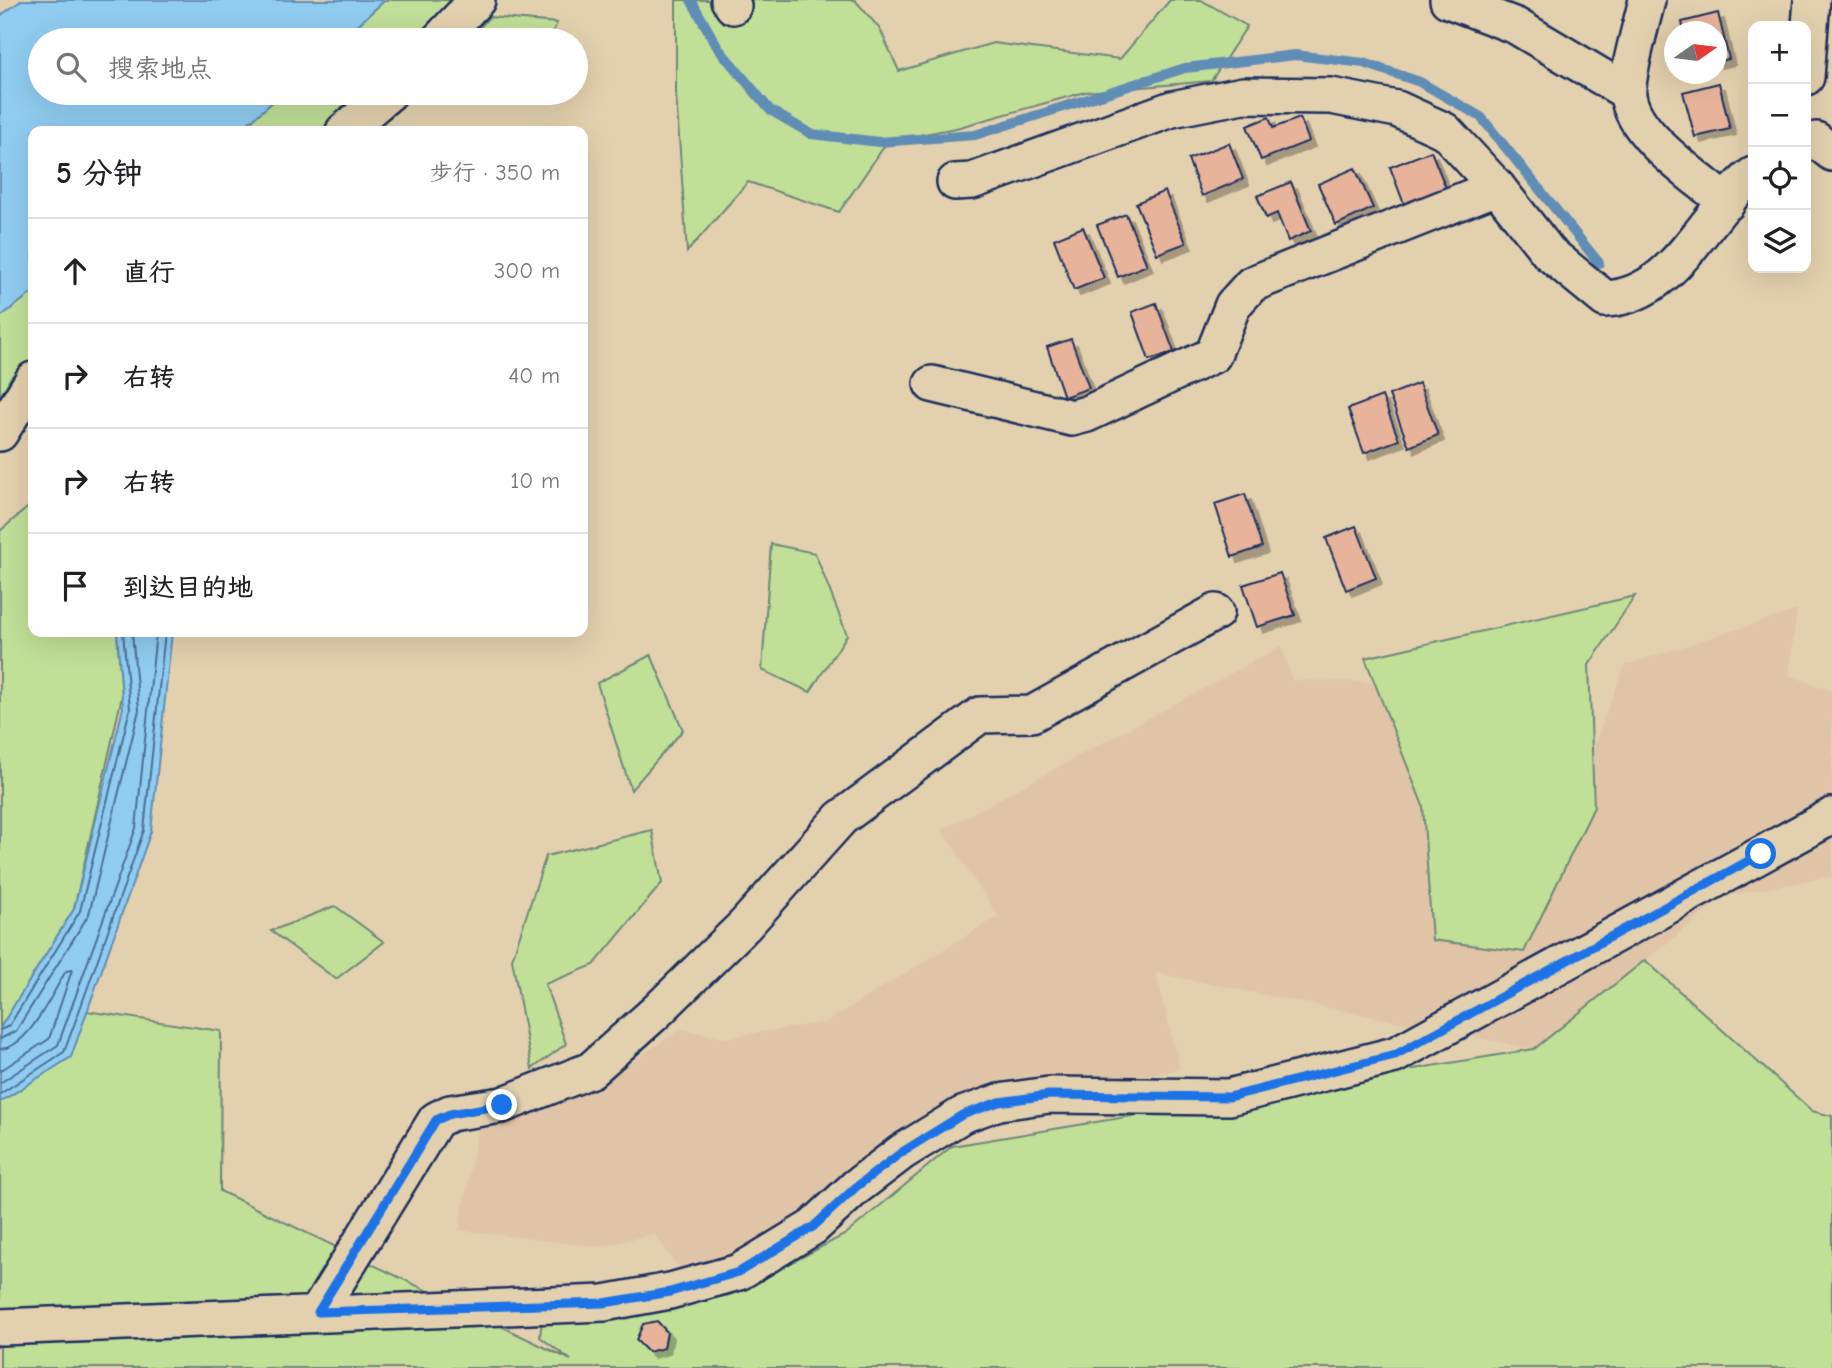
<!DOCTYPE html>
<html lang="zh">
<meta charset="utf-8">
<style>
:root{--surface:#fff;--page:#f6f6f6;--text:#202124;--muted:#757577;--line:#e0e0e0}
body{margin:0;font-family:"Comic Neue","LXGW WenKai TC",sans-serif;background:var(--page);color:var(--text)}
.controls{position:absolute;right:21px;top:21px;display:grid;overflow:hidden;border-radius:14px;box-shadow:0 7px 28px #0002}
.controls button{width:63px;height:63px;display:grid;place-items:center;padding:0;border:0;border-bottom:2px solid var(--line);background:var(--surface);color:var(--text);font:35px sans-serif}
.compass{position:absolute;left:1664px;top:21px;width:63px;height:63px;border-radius:50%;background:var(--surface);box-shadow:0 7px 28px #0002;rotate:76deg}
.stop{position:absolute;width:21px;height:21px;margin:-16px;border:5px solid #1a73e8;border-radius:50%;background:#fff}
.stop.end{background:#1a73e8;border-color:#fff;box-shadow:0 2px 7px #0008}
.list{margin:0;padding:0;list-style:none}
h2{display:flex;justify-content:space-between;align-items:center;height:91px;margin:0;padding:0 28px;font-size:30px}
h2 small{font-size:23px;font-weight:400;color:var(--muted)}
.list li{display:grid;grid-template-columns:46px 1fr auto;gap:21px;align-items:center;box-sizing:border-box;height:105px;padding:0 28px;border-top:2px solid var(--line)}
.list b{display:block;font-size:26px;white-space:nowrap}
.list em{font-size:23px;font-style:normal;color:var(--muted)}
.icon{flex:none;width:38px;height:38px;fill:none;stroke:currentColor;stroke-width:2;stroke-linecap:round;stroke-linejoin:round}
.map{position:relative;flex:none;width:1832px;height:1368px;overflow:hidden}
.search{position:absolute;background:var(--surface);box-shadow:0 7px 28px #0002;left:28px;top:28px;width:560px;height:77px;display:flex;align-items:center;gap:18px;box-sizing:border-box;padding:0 24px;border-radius:38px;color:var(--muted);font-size:26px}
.panel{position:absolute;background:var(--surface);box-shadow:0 7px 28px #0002;left:28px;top:126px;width:560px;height:511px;border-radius:14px}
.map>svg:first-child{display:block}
.built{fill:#e0c4a7}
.green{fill:#c1df97;stroke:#6e877a;stroke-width:2}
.water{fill:#90ccf0;stroke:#618db6;stroke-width:2}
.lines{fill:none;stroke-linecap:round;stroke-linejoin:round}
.shore{stroke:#4a6e98;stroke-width:2}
.stream{stroke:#618db6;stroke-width:10}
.building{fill:#e7b39a;stroke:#1b2f5e;stroke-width:2;filter:url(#shadow)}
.minor-casing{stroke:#1b2f5e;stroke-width:40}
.minor{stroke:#e3d0ae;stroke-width:35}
.route{stroke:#1a73e8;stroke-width:9}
</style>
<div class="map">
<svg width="1832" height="1368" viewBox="0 0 1832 1368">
<defs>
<filter id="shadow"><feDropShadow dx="6" dy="6" stdDeviation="0" flood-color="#0004"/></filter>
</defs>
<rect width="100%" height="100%" fill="#e3d0ae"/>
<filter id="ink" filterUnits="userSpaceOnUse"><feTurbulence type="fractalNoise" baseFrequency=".0143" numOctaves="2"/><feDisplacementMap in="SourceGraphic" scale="14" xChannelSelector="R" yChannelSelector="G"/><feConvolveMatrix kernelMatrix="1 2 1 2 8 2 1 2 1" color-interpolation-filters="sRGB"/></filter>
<g filter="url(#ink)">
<path class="built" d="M 1797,610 L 1789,675 L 1832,691 L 1832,876 L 1726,896 L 1534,1049 L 1156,973 L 1180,1069 L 1129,1079 L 1001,1084 L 948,1103 L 811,1213 L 748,1247 L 681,1271 L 654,1234 L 599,1247 L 459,1230 L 479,1124 L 586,1094 L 681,1029 L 725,1038 L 826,1022 L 998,916 L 942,830 L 1282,646 L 1292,680 L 1432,684 L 1520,735 L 1428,893 L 1526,920 L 1625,665 Z"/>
<g class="green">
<path d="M 385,0 L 459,0 L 423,40 L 341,40 Z"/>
<path d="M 676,0 L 855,0 L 880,29 L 899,71 L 993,43 L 1120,59 L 1170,0 L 1201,0 L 1247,26 L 1211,81 L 1085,92 L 956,128 L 888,141 L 839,212 L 748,182 L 687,252 L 676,94 Z"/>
<path d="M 489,17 L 557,23 L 550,40 L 469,40 Z"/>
<path d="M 283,93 L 375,93 L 329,131 L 239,131 Z"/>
<path d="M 33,292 L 33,359 L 11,377 L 0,398 L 0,317 Z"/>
<path d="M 33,503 L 33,632 L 117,632 L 122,696 L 74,909 L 0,1028 L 0,531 Z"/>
<path d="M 771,544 L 815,553 L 847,635 L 810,692 L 762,670 Z"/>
<path d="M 1635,596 L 1589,665 L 1594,807 L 1524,952 L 1432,940 L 1423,806 L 1365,658 Z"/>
<path d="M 651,655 L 683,730 L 631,790 L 597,683 Z"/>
<path d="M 652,830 L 662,883 L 594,965 L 545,984 L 566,1044 L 532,1069 L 512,959 L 546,856 Z"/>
<path d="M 335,906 L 384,942 L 336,979 L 271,931 Z"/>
<path d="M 1645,960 L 1812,1111 L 1832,1116 L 1832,1368 L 0,1368 L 0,1102 L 70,1057 L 87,1011 L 221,1031 L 220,1191 L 571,1360 L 540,1337 L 542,1320 L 625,1315 L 730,1295 L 846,1234 L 952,1146 L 1534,1049 Z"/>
</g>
<g class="water">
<path d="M 22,0 L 385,0 L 341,40 L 40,40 L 40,93 L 283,93 L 239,131 L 33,131 L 33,292 L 0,317 L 0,16 Z"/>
<path d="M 117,632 L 172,632 L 151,831 L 71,1057 L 0,1102 L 0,1028 L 74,909 L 123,708 Z"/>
</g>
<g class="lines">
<g class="shore">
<path d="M 0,1030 L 9,1026 L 80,911 L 130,709 L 123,632"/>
<path d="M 0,1039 L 16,1031 L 89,914 L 139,710 L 132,632"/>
<path d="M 0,1049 C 29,1048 52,993 66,971 L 72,970 L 49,1039 L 0,1071"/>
<path d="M 0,1083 L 58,1045 L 136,828 L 156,632"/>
<path d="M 0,1094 L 64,1052 L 80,1009 L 144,830 L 165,632"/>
</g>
<path class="stream" d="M 691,0 L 718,48 L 770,110 L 811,134 L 879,142 L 975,135 L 1185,68 L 1295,55 L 1364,63 L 1420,82 L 1481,117 L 1599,263"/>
</g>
<g class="building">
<path d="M 1718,13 L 1729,59 L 1716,62 L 1716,32 L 1684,32 L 1682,22 Z"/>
<path d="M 1719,83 L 1730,129 L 1695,137 L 1683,92 Z"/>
<path d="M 1269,117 L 1273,128 L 1300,118 L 1309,141 L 1261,160 L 1247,126 Z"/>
<path d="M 1229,143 L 1243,179 L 1202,196 L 1188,159 Z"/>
<path d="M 1431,151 L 1446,188 L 1404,204 L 1390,167 Z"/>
<path d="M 1355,168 L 1373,208 L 1336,225 L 1318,184 Z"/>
<path d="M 1291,182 L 1311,231 L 1288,241 L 1277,213 L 1266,218 L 1257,196 Z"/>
<path d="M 1165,191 L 1186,243 L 1157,254 L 1136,203 Z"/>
<path d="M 1126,214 L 1147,265 L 1118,277 L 1097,225 Z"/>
<path d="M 1083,227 L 1104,278 L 1074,290 L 1054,239 Z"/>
<path d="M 1156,303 L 1174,352 L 1149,360 L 1132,312 Z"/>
<path d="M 1071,339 L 1089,388 L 1064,397 L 1047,347 Z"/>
<path d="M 1419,383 L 1438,435 L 1409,447 L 1389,395 Z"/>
<path d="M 1382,396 L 1399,440 L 1364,453 L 1348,409 Z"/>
<path d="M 1245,494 L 1262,547 L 1232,557 L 1215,504 Z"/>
<path d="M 1356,526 L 1376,578 L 1346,590 L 1326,538 Z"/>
<path d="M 1280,573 L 1295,615 L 1257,627 L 1243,585 Z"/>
<path d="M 657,1321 L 667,1332 L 664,1348 L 648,1352 L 636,1340 L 643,1324 Z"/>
</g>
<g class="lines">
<defs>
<g id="minor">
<path d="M 729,0 L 733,6"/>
<path d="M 1448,0 L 1516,26 L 1627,92"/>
<path d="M 1647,0 C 1642,22 1626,75 1628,95 C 1633,136 1696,176 1727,203"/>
<path d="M 439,40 L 477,0"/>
<path d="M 1806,77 L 1812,0"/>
<path d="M 344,131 L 389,93"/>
<path d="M 1806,143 L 1816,140 L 1832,153"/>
<path d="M 955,182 L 972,181 L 1172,109 L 1243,95 L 1331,96 L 1397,109 L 1445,131 L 1497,187 L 1549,253 L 1605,299 C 1676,296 1703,214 1753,175"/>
<path d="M 932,384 L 1072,418 L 1087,414 L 1213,355 L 1233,305 L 1252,284 L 1497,187"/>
<path d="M 0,433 L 33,380"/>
<path d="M 318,1312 L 436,1120 L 450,1113 L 502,1105 L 591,1070 L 656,1012 L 745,925 L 841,818 L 980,715 L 1032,714 L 1216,612"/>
<path d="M 0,1327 L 604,1303 L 670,1291 L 739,1272 L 813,1227 L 856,1187 L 902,1152 L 962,1115 L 999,1102 L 1049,1095 L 1229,1097 L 1395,1055 L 1832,816"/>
</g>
</defs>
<use href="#minor" class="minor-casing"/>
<use href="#minor" class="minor"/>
</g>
</g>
<g class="lines" filter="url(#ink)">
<path class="route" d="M 502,1105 L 450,1114 L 436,1120 L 318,1312 L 604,1303 L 670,1292 L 739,1272 L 813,1227 L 856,1187 L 902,1152 L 962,1115 L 999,1102 L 1049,1095 L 1229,1097 L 1395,1055 L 1761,854"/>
</g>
</svg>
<div class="controls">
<button>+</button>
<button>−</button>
<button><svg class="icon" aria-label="locate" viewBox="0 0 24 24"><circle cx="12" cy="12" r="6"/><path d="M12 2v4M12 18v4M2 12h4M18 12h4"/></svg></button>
<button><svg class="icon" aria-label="layers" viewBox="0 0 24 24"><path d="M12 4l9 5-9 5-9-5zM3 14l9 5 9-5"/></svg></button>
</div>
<svg class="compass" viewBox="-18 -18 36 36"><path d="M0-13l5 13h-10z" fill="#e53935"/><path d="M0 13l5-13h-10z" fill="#757577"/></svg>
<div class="stop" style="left:1761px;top:854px"></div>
<div class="stop end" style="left:502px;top:1105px"></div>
<div class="search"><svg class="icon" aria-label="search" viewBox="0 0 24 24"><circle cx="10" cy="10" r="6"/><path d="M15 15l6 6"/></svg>搜索地点</div>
<section class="panel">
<h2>5 分钟<small>步行 · 350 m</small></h2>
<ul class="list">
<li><svg class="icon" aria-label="ahead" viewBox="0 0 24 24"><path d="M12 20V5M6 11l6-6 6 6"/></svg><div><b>直行</b></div><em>300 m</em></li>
<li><svg class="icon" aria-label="right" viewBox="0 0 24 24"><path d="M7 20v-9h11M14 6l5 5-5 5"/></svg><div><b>右转</b></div><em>40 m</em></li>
<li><svg class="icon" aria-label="right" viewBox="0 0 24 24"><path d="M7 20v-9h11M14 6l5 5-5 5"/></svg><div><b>右转</b></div><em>10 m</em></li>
<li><svg class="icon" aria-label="arrive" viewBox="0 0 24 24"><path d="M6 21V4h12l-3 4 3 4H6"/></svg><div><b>到达目的地</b></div></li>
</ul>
</section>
</div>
